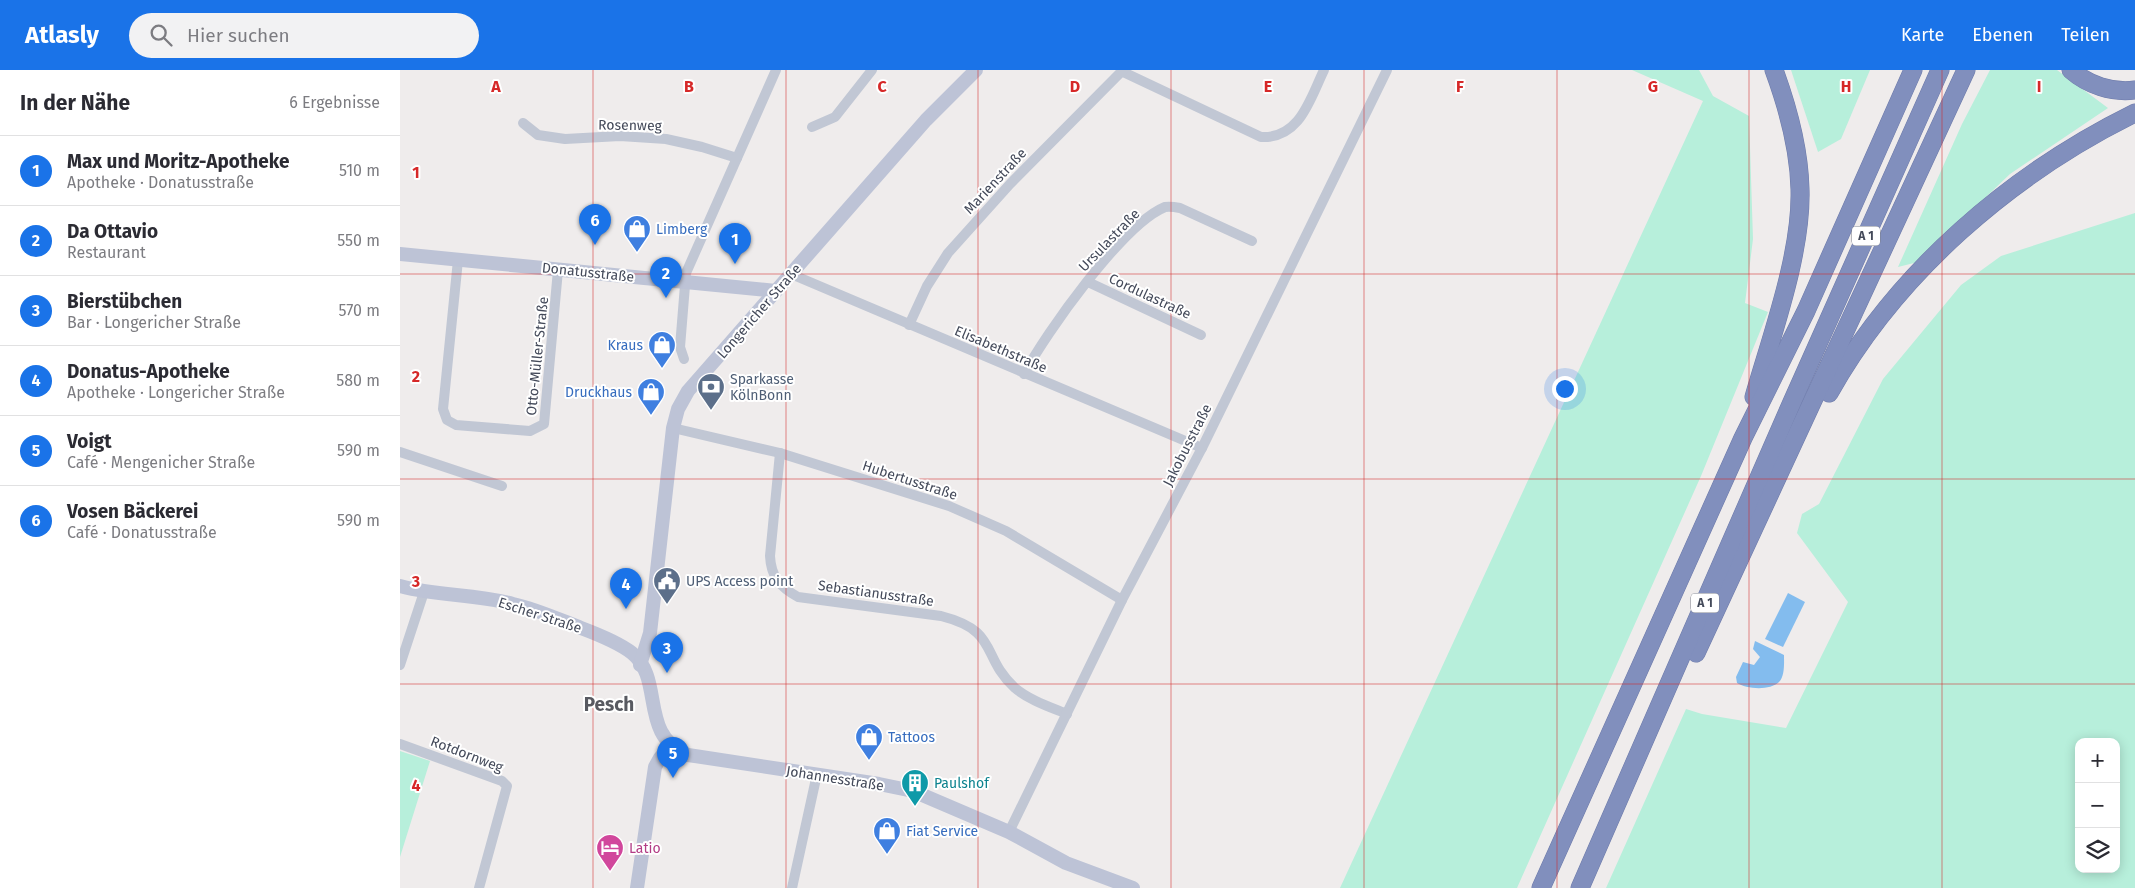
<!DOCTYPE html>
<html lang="de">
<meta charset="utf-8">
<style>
:root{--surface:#fff;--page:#f2f2f3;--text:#2b2b33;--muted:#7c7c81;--line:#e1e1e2;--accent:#1a73e8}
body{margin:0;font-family:"Fira Sans",sans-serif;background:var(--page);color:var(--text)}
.controls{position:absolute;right:15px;bottom:15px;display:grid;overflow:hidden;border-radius:10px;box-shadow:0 2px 12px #0003}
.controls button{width:45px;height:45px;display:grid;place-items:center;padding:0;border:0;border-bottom:1px solid var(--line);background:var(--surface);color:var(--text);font:25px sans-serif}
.you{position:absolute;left:1164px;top:318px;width:18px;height:18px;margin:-12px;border:4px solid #fff;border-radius:50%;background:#1a73e8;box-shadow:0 0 0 8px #1a73e833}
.badge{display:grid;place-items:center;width:32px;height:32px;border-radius:50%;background:var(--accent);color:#fff;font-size:16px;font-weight:700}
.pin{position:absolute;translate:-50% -41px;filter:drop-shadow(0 1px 2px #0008)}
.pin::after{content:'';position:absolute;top:26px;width:18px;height:15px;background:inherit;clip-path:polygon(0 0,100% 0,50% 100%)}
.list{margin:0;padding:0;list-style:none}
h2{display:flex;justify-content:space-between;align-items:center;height:65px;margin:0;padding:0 20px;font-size:21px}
h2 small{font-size:16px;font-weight:400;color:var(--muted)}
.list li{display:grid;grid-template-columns:32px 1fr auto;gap:15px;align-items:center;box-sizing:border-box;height:70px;padding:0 20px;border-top:1px solid var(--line)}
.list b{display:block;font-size:19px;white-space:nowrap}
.list p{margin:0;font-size:16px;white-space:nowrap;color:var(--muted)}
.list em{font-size:16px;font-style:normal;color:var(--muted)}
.icon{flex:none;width:28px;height:28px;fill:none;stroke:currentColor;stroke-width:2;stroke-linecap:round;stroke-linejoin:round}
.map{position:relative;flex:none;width:1735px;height:818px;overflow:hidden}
header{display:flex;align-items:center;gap:30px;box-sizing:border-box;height:70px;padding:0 25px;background:var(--accent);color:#fff}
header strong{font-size:24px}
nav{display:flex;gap:28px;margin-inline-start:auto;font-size:18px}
.search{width:350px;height:45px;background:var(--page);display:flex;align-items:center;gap:12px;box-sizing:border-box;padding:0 18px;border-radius:28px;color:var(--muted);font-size:19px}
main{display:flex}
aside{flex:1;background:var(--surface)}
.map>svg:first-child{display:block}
.green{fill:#b7efdb;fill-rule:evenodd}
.water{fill:#83bcee}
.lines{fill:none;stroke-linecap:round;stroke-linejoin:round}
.highway-casing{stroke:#6d7aa9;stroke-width:19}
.street{stroke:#c1c7d4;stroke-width:10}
.secondary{stroke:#bdc3d6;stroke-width:14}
.highway{stroke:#818fbd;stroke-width:18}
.grid{fill:none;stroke:#d62828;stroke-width:1;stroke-opacity:0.55}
.labels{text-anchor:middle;stroke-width:4;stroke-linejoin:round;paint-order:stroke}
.shield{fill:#fff;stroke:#7c808c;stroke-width:1}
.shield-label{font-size:12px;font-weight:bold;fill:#444a5a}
.street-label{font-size:14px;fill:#444a5a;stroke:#fff}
.shop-label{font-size:14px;fill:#366cbe;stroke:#fff;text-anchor:start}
.service-label{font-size:14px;fill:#4e5e75;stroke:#fff;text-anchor:start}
.culture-label{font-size:14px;fill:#0d838f;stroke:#fff;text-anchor:start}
.hotel-label{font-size:14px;fill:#b23c85;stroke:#fff;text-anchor:start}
.district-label{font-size:19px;font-weight:bold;fill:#585a61;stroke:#fff}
.grid-label{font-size:16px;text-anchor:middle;font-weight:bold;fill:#d62828;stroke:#fff;stroke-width:4;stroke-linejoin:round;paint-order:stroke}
</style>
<header>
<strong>Atlasly</strong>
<div class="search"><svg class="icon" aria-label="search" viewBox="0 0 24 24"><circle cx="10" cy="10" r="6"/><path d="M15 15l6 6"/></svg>Hier suchen</div>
<nav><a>Karte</a><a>Ebenen</a><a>Teilen</a></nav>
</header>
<main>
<aside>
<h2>In der Nähe<small>6 Ergebnisse</small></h2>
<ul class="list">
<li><span class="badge">1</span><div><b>Max und Moritz-Apotheke</b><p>Apotheke · Donatusstraße</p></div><em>510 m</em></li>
<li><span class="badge">2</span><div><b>Da Ottavio</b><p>Restaurant</p></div><em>550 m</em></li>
<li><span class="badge">3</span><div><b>Bierstübchen</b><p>Bar · Longericher Straße</p></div><em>570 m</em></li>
<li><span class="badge">4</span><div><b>Donatus-Apotheke</b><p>Apotheke · Longericher Straße</p></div><em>580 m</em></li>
<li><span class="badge">5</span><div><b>Voigt</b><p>Café · Mengenicher Straße</p></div><em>590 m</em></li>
<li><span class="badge">6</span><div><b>Vosen Bäckerei</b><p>Café · Donatusstraße</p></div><em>590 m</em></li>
</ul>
</aside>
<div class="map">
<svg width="1735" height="818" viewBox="0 0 1735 818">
<rect width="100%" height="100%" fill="#efecec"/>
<g class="green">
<path d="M 1232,0 L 1299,0 L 1313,26 L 1349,46 L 1353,169 L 1345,233 L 1368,242 L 1301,406 L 1117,818 L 940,818 L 1303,31 Z"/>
<path d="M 1391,0 L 1470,0 L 1441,69 L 1418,82 Z"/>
<path d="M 1590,0 L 1657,0 L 1708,38 L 1610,104 L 1518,192 L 1498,197 L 1562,54 Z"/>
<path d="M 1735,143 L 1735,818 L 1206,818 L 1286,639 L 1302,644 L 1386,658 L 1448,532 L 1397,463 L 1402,444 L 1419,434 L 1483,309 L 1561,215 L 1601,186 ZM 1679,672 L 1716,672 L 1716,799 L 1679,799 Z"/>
<path d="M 0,681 L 30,691 L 0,787 Z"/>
</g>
<g class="water">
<path d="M 1388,523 L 1405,532 L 1383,577 L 1365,569 Z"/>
<path d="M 1355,571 L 1384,585 C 1384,593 1385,606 1379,612 C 1370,621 1346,619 1337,613 L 1336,607 L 1343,592 L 1354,595 L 1360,587 L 1353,579 Z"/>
</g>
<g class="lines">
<defs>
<g id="highway">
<path d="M 1671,0 C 1688,15 1712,23 1735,20"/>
<path d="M 1429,323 C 1497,202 1611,104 1735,43"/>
<path d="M 1354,327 C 1372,264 1402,183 1400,119 C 1399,78 1388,38 1374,0"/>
<path d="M 1296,583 L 1566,0"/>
<path d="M 1141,818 L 1343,368 L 1406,241 L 1513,0"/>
<path d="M 1180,818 L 1392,332 L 1540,0"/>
</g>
</defs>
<use href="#highway" class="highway-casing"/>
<g class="street">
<path d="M 721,1 L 861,67 C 900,69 910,29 924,0"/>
<path d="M 123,53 L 138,65 L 165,69 L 220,66 L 266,69 L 302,77 L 337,88"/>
<path d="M 412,57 L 435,47 L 472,0"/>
<path d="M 58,190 L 43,339 L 47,350 L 56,355 L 130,361 L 144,354 L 158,200"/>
<path d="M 391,204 L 802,378"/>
<path d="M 688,212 L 801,265"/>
<path d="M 509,255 L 527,216 L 548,183 L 610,114 L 723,0"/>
<path d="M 284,289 L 280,277 L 286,203 L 376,0"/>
<path d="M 624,304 C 646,263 723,154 765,137 C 770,136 775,137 780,138 L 852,171"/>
<path d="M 273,358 L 380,383 L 549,436 L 606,461 L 722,530"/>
<path d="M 0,382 L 102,416"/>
<path d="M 380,383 L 370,486 C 371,507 380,517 398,527 L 541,546 C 600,561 580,586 615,618 C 629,630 650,637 667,644"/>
<path d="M 0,595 L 24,522"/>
<path d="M 0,674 L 102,711 L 107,716 L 79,818"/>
<path d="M 609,762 L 722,530 L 802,378 L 987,0"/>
<path d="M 392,818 L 417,704"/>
</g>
<g class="secondary">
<path d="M 0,184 L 376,221"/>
<path d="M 0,516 C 37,526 75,524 113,534 C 136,539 158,549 181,558 C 197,564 218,572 232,583 C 265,610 238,665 288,685 L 479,714 L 513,721 L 609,762 L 666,793 L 733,818"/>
<path d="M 240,595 L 250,563 L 273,358 L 278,339 L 288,321 L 526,50 L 576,0"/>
<path d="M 237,818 L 255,697 L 260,688 L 271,675"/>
</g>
<use href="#highway" class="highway"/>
</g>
<path class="grid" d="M 193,0 L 193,818M 386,0 L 386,818M 578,0 L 578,818M 771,0 L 771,818M 964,0 L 964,818M 1157,0 L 1157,818M 1349,0 L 1349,818M 1542,0 L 1542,818M 0,204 L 1735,204M 0,409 L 1735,409M 0,614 L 1735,614"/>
<defs>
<symbol id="shop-pin" viewBox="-11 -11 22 30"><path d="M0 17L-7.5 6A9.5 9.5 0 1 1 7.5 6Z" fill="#3f7fe0" stroke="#fff"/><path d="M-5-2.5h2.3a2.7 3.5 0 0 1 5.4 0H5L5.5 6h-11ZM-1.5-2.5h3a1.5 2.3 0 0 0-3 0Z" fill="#fff"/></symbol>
<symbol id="bank-pin" viewBox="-11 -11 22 30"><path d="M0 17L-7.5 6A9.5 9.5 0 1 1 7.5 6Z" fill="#5c6f8a" stroke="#fff"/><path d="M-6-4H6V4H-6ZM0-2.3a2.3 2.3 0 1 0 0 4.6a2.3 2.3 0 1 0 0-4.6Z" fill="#fff"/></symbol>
<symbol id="civic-pin" viewBox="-11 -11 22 30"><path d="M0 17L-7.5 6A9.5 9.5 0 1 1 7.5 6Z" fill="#5c6f8a" stroke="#fff"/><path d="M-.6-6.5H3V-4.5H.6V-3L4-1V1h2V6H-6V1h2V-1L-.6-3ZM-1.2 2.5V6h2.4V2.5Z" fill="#fff"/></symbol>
<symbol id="building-pin" viewBox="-11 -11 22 30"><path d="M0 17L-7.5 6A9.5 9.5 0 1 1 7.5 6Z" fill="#0f9aa8" stroke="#fff"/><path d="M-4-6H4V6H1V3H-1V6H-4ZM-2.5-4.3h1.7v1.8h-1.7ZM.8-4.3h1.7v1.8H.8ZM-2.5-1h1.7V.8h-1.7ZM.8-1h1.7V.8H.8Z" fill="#fff"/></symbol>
<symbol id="hotel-pin" viewBox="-11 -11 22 30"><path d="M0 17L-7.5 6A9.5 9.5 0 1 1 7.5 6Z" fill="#d1479c" stroke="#fff"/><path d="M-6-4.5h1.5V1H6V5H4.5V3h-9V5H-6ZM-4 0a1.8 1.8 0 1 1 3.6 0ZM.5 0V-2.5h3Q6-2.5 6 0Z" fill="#fff"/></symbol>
</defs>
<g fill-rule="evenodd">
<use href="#shop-pin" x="221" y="143" width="32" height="43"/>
<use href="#shop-pin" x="246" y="259" width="32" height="43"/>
<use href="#bank-pin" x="295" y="301" width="32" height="43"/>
<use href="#shop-pin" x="235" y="306" width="32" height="43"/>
<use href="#civic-pin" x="251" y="495" width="32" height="43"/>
<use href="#shop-pin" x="453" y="651" width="32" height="43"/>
<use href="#building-pin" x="499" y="697" width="32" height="43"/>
<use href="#shop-pin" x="471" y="745" width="32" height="43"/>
<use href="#hotel-pin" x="194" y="762" width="32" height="43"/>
</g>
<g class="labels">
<g class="shield">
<rect x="1452" y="156.5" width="28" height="19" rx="4"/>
<rect x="1291" y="523.5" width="28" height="19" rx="4"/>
</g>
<g class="shield-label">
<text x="1466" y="170">A 1</text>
<text x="1305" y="537">A 1</text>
</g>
<g class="street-label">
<text transform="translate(230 55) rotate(1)" y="5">Rosenweg</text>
<text transform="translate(595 111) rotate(-47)" y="5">Marienstraße</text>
<text transform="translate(709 170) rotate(-46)" y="5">Ursulastraße</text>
<text transform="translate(188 202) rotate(6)" y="5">Donatusstraße</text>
<text transform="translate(750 226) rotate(25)" y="5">Cordulastraße</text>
<text transform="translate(359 241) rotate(-49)" y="5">Longericher Straße</text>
<text transform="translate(601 279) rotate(23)" y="5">Elisabethstraße</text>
<text transform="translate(137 286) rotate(-84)" y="5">Otto-Müller-Straße</text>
<text transform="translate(787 375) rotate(-63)" y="5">Jakobusstraße</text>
<text transform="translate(510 410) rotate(18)" y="5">Hubertusstraße</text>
<text transform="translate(476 523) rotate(8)" y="5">Sebastianusstraße</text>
<text transform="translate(140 545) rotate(18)" y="5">Escher Straße</text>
<text transform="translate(67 684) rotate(21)" y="5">Rotdornweg</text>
<text transform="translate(435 708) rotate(9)" y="5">Johannesstraße</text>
</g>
<g class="shop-label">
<text x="256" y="164">Limberg</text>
<text x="243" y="280" text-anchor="end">Kraus</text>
<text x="232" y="327" text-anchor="end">Druckhaus</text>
<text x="488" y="672">Tattoos</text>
<text x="506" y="766">Fiat Service</text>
</g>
<g class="service-label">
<text x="330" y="314">Sparkasse<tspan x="330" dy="16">KölnBonn</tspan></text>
<text x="286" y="516">UPS Access point</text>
</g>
<g class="culture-label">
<text x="534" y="718">Paulshof</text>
</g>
<g class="hotel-label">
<text x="229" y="783">Latio</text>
</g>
<g class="district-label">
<text x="209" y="641">Pesch</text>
</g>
</g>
<g class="grid-label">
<text x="96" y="22">A</text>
<text x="289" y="22">B</text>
<text x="482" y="22">C</text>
<text x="675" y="22">D</text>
<text x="868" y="22">E</text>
<text x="1060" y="22">F</text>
<text x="1253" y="22">G</text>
<text x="1446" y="22">H</text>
<text x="1639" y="22">I</text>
<text x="16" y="108">1</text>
<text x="16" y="312">2</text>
<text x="16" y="517">3</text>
<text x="16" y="721">4</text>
</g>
</svg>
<div class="controls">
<button>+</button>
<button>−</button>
<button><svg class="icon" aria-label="layers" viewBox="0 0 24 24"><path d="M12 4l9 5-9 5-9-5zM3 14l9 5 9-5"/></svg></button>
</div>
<div class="you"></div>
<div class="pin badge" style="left:335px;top:194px">1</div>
<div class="pin badge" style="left:266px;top:228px">2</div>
<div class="pin badge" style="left:267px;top:603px">3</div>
<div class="pin badge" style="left:226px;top:539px">4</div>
<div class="pin badge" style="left:273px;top:708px">5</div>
<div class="pin badge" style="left:195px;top:175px">6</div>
</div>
</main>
